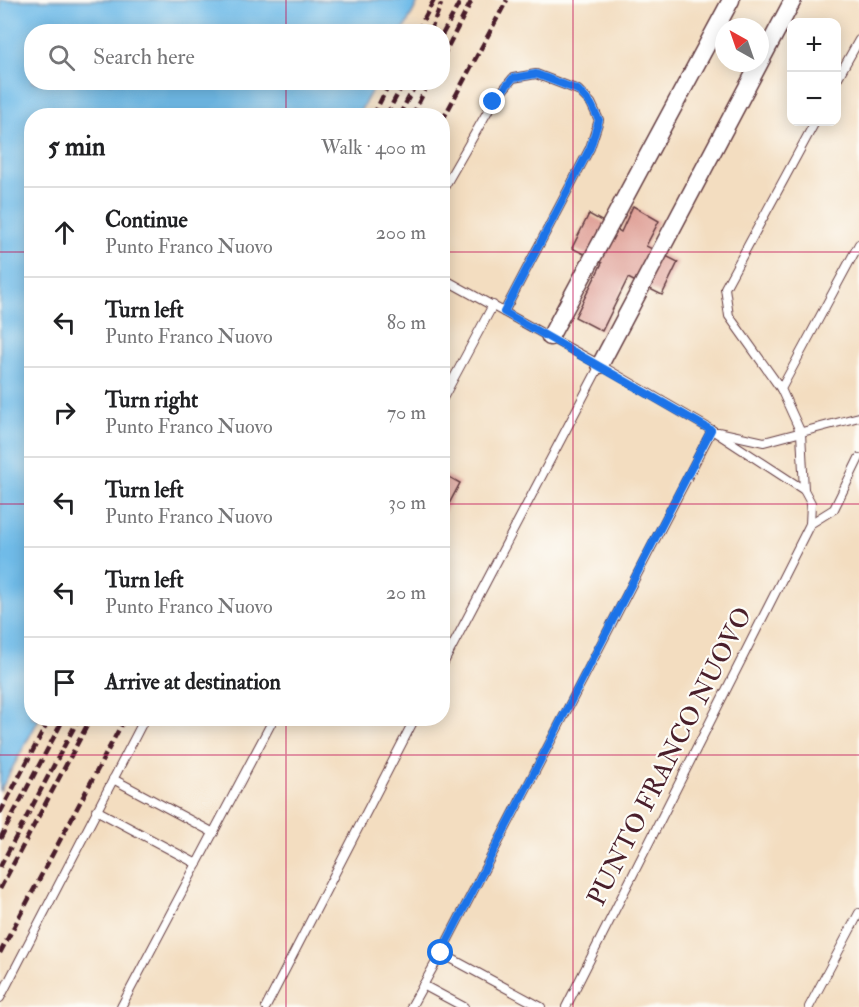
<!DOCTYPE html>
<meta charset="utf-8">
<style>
:root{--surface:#fff;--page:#f2f2f2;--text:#202124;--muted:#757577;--line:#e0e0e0}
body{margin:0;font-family:"IM FELL Double Pica",serif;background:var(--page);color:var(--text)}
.controls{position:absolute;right:18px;top:18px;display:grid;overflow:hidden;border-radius:12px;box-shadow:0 3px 15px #0003}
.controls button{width:54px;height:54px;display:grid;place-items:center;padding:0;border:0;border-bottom:2px solid var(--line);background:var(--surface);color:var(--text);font:30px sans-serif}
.compass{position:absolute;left:715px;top:18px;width:54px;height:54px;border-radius:50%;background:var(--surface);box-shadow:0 3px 15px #0003;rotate:320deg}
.stop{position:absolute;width:18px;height:18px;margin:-14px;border:4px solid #1a73e8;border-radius:50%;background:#fff}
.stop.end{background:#1a73e8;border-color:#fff;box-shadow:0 2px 6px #0008}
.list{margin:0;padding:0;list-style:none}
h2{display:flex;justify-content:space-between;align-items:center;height:78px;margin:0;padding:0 24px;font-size:26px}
h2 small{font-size:20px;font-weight:400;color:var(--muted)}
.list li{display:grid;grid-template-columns:39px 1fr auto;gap:18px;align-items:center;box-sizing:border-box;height:90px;padding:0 24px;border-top:2px solid var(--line)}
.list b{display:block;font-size:22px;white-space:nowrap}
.list p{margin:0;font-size:20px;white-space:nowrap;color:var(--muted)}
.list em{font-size:20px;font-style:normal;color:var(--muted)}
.icon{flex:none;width:33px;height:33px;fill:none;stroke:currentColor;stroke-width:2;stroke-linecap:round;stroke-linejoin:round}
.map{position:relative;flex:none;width:859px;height:1007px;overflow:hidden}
.search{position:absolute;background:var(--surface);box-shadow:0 3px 15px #0003;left:24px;top:24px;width:426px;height:66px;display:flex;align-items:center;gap:15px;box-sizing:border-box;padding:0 21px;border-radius:24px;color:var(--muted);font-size:22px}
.panel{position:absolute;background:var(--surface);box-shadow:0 3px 15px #0003;left:24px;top:108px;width:426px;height:618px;border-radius:24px}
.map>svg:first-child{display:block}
.water{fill:#6fbbe8;stroke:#5c6d8a;stroke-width:1.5}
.building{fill:#df9f95}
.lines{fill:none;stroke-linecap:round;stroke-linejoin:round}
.service-casing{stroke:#633c41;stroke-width:10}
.minor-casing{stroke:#633c41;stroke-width:19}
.service{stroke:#fff;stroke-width:8}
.minor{stroke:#fff;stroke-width:16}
.rail{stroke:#4a1f2b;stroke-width:4.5;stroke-dasharray:9 4.5;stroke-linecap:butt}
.route{stroke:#1a73e8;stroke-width:8}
.grid{fill:none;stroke:#c2185b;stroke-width:1.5;stroke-opacity:0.55}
.labels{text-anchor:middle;stroke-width:4.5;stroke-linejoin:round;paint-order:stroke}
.street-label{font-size:26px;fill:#4a1f2b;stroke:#fdfcf7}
</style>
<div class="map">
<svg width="859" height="1007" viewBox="0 0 859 1007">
<rect width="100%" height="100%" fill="#fdfcf7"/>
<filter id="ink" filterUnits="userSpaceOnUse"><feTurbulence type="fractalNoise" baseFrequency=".0167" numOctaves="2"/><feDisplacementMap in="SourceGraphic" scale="12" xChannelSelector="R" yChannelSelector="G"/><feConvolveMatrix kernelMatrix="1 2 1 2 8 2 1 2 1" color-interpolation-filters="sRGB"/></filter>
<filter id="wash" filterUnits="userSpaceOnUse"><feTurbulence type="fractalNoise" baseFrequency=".008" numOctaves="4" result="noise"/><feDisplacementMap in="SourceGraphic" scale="24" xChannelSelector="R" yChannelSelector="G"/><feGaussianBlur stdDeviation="1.35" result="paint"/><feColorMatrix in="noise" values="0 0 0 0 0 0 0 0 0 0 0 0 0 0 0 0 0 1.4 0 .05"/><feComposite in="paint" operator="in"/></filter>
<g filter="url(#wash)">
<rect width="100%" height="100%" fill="#f3ddc0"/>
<path class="water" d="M 0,0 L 419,0 L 403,31 L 32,32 L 32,82 L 376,83 L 358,115 L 32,116 L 32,718 L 39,719 L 0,791 Z"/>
<g id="blocks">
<g class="building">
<path d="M 633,206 L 659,221 L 646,246 L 678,262 L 662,295 L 628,278 L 602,331 L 575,317 L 602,263 L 572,248 L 589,214 L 621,232 Z"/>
<path d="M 442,473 L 460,483 L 442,517 Z"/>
</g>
</g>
</g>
<g filter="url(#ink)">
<use href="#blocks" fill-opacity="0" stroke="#633c41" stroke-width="1.5"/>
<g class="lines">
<defs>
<g id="service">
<path d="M 836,81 L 859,40"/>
<path d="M 442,191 L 493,102 L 513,78 L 536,74 L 578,90 L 591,103 L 599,120 L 590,148 L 504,312"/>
<path d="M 442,278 L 600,365 L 712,430 L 804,490 L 811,503 L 810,524 L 566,1007"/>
<path d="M 781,389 L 729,316 L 725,288 L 815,122"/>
<path d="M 442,400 L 493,305"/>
<path d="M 718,432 L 764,442 L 859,417"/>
<path d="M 804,490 L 801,433 L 781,389 L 859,244"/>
<path d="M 810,524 L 834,509 L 859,458"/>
<path d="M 442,666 L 600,365"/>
<path d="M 113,779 L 214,833"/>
<path d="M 96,810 L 197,864"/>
<path d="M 441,953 L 541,1007"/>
<path d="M 423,985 L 464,1007"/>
<path d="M 0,998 L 145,718"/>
<path d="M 121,1007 L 274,718"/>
<path d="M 266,1007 L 415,718"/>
<path d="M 411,1007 L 441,953 L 712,430"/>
<path d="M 809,1007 L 859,913"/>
</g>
<g id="minor">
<path d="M 550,337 L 731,0"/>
<path d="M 600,365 L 793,0"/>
</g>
</defs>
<use href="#service" class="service-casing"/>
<use href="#minor" class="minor-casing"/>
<use href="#service" class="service"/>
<use href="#minor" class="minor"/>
<g class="rail">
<path d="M 417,32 L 434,0"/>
<path d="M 430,32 L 441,4"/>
<path d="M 442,35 L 461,0"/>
<path d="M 442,58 L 472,0"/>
<path d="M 373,116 L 390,82"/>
<path d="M 386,116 L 404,82"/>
<path d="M 399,116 L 417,82"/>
<path d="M 412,116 L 429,82"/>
<path d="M 442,121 L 507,0"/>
<path d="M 0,813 L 50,718"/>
<path d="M 0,839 L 64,718"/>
<path d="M 0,867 L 79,718"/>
<path d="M 0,889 L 91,718"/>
<path d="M 0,953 L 125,718"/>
</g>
</g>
</g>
<g class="lines" filter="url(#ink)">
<path class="route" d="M 441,953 L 711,430 L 504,312 L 590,148 L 599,120 L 591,104 L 578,90 L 536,74 L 513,78 L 493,102"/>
</g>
<path class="grid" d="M 286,0 L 286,32M 573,0 L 573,1007M 286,82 L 286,116M 0,252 L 32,252M 442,252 L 859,252M 0,504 L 32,504M 442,504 L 859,504M 286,718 L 286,1007M 0,755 L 859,755"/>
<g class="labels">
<g class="street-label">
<text transform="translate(669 756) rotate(-63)" y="9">PUNTO FRANCO NUOVO</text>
</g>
</g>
</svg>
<div class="controls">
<button>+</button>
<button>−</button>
</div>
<svg class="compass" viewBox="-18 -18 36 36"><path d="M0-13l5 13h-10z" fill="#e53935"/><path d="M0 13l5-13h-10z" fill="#757577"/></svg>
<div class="stop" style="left:441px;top:953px"></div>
<div class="stop end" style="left:493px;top:102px"></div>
<div class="search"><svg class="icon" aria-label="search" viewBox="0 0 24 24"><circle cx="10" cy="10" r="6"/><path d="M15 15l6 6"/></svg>Search here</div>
<section class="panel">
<h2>5 min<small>Walk · 400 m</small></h2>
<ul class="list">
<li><svg class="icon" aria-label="ahead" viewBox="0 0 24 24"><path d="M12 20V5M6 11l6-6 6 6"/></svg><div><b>Continue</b><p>Punto Franco Nuovo</p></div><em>200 m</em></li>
<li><svg class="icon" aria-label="left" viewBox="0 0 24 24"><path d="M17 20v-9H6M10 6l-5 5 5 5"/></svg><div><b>Turn left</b><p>Punto Franco Nuovo</p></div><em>80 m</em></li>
<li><svg class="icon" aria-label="right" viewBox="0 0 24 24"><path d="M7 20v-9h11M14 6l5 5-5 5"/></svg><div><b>Turn right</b><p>Punto Franco Nuovo</p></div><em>70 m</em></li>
<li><svg class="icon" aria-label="left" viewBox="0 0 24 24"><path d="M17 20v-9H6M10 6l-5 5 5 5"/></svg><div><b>Turn left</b><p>Punto Franco Nuovo</p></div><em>30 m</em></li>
<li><svg class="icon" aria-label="left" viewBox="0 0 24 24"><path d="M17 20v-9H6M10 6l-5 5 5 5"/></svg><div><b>Turn left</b><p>Punto Franco Nuovo</p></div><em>20 m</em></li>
<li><svg class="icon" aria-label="arrive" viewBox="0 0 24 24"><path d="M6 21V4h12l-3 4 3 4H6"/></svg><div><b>Arrive at destination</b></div></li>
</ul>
</section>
</div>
